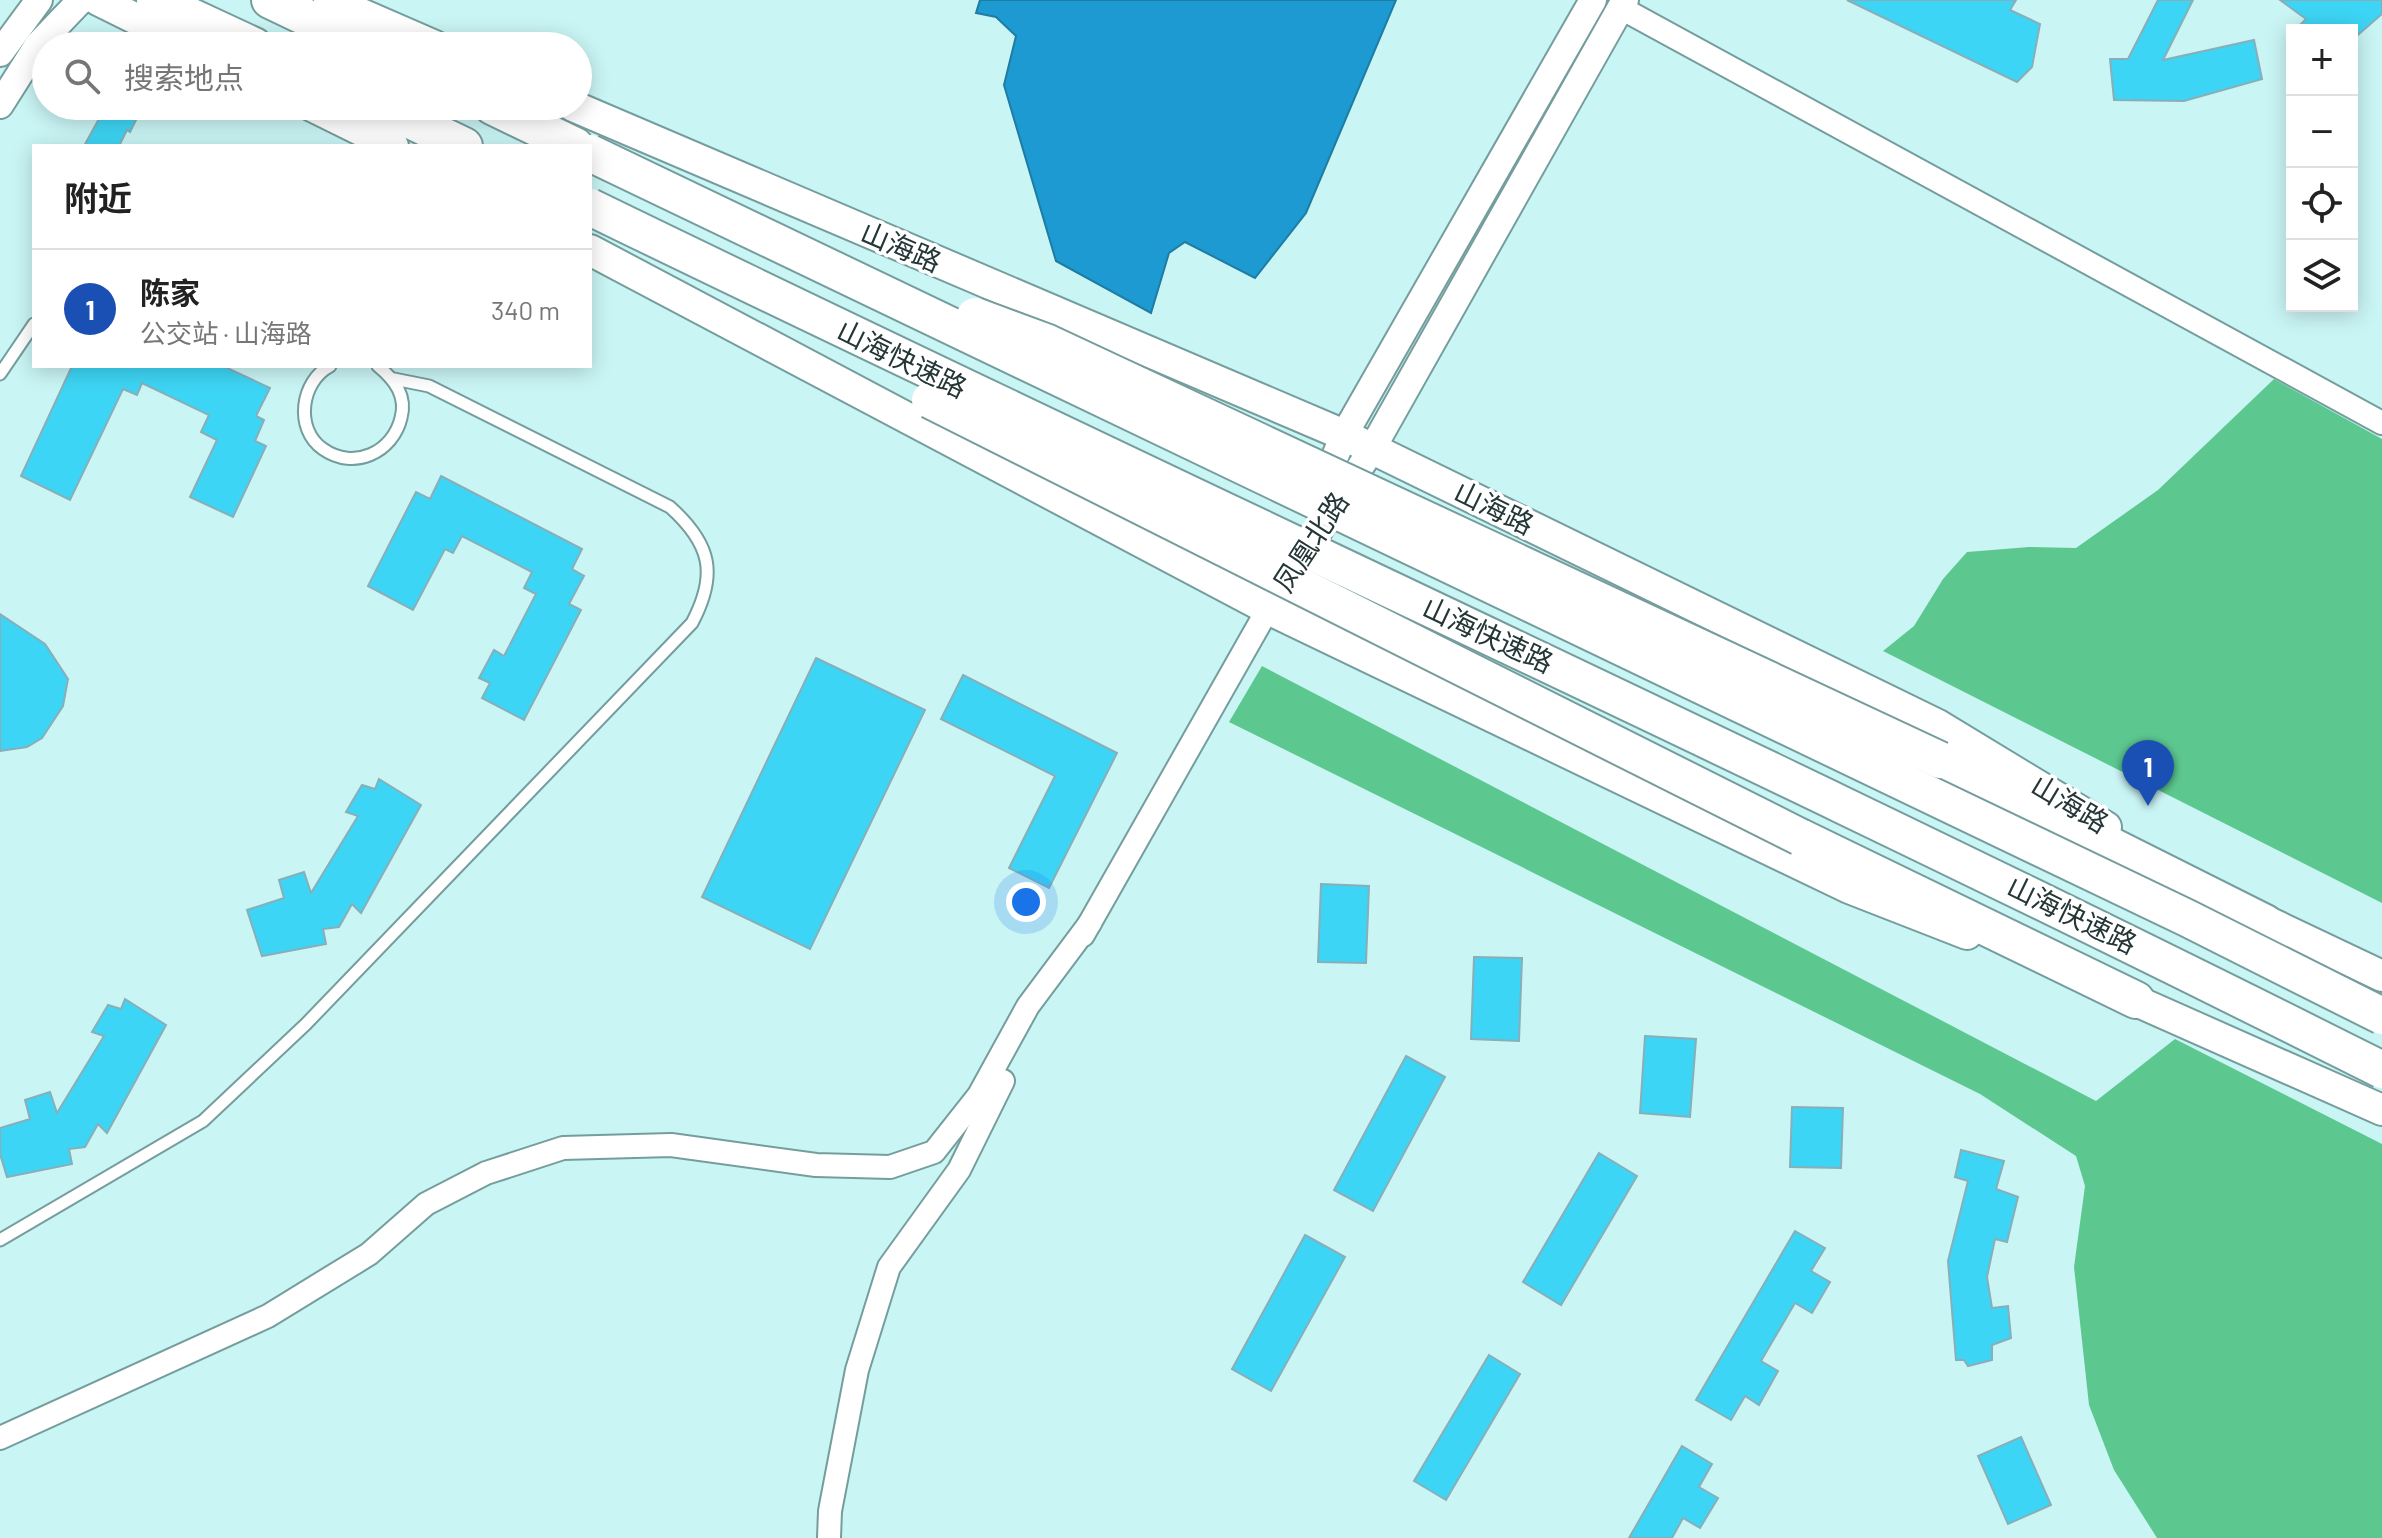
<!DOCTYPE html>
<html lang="zh">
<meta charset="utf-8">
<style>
:root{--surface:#fff;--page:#f6f6f6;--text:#222;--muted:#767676;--line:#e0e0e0;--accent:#0f766e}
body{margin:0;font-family:Barlow,"Noto Sans SC",sans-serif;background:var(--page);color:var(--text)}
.controls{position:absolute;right:24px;top:24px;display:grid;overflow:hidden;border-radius:0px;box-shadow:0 4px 20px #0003}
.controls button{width:72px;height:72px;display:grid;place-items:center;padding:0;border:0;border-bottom:2px solid var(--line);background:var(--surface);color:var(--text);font:40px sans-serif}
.you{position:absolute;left:1026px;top:902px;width:28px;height:28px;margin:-20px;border:6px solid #fff;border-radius:50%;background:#1a73e8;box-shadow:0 0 0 12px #1a73e833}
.badge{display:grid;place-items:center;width:52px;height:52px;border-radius:50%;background:var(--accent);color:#fff;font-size:26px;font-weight:700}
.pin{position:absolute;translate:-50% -66px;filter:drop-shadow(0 2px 4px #0008)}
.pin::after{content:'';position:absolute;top:42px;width:28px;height:24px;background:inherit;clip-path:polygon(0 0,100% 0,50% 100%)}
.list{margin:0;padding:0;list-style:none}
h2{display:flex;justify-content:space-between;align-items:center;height:104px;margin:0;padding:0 32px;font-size:34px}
h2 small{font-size:26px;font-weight:400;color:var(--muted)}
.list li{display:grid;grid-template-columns:52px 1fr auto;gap:24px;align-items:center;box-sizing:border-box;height:120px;padding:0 32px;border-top:2px solid var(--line)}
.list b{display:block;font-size:30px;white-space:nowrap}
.list p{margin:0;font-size:26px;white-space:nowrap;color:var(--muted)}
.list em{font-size:26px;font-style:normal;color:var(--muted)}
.icon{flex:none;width:44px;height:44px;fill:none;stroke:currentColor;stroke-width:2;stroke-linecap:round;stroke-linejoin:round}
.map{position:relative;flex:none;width:2382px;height:1538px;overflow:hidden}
.search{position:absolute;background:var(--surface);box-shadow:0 4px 20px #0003;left:32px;top:32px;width:560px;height:88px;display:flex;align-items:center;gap:20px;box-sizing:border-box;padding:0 28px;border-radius:44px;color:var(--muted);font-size:30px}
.panel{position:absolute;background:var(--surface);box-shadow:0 4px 20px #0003;left:32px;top:144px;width:560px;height:224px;border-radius:0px}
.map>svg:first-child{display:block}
.forest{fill:#5cc890}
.water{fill:#1c9ad1;stroke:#1f7ca2;stroke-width:2}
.building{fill:#3dd5f5;stroke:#88aeb8;stroke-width:2}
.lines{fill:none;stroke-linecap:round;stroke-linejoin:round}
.service-casing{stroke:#759d9d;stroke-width:15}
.minor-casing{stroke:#759d9d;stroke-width:26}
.tertiary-casing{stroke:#759d9d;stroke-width:30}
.secondary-casing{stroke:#759d9d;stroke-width:34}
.trunk-casing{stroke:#759d9d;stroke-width:40}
.service{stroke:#fff;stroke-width:11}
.minor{stroke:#fff;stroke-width:22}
.tertiary{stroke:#fff;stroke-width:26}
.secondary{stroke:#fff;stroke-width:30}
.trunk{stroke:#fff;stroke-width:36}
.trunk-bridge-casing{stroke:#759d9d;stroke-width:40;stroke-linecap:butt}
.trunk-bridge{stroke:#fff;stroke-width:36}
.labels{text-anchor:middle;stroke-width:7;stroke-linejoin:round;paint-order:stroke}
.street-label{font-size:28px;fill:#253636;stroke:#fff}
</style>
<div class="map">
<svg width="2382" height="1538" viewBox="0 0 2382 1538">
<rect width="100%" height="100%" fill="#caf5f5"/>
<g class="forest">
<path d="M 2274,379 L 2382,439 L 2382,903 L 1883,651 L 1914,626 L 1943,579 L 1967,552 L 2029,547 L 2076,548 L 2158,490 Z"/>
<path d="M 1262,666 L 2096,1101 L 2175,1039 L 2382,1144 L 2382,1538 L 2157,1538 L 2114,1470 L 2089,1405 L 2074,1267 L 2085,1186 L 2076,1156 L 1980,1094 L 1229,722 Z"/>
</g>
<path class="water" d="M 980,0 L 1396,0 L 1306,213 L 1255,278 L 1185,242 L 1169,253 L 1151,313 L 1056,261 L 1004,85 L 1016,36 L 996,17 L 976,13 Z"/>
<g class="building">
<path d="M 1847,0 L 2016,0 L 2010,10 L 2040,24 L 2032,67 L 2017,82 Z"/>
<path d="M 2158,0 L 2193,0 L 2163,60 L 2254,40 L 2262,79 L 2184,101 L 2114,100 L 2110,59 L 2128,59 Z"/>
<path d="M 2280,0 L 2382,0 L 2382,14 L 2352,40 L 2352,30 L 2295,30 L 2306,19 Z"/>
<path d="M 106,106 L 116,106 L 138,116 L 130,132 L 127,130 L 119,146 L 84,146 Z"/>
<path d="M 72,366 L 223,366 L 270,388 L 256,416 L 264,420 L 255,441 L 266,446 L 233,517 L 190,497 L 217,440 L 201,432 L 209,415 L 142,383 L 137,395 L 123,389 L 70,500 L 21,476 Z"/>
<path d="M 441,476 L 582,549 L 572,569 L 584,576 L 569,604 L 581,610 L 524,720 L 482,698 L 490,683 L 479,678 L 494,650 L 504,656 L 536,594 L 524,588 L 532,572 L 462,536 L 453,553 L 445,549 L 413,610 L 368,586 L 416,492 L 430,499 Z"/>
<path d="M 0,614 L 45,644 L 68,679 L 63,706 L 42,738 L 27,747 L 0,751 Z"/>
<path d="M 816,658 L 925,710 L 810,949 L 702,897 Z"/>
<path d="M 963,675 L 1117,753 L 1049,888 L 1009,868 L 1055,776 L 941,719 Z"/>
<path d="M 379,779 L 421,805 L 361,913 L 352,904 L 339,927 L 323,929 L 326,944 L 262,956 L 247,910 L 284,898 L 279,880 L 304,872 L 311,893 L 358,816 L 346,812 L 362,785 L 375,789 Z"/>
<path d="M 1321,884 L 1369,886 L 1366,963 L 1318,962 Z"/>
<path d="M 1474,957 L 1522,958 L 1519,1041 L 1471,1039 Z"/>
<path d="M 125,999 L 166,1025 L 107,1133 L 98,1124 L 85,1147 L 69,1149 L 72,1164 L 7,1177 L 0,1154 L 0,1128 L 30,1119 L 25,1100 L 50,1092 L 57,1113 L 104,1036 L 92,1032 L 108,1005 L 121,1009 Z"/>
<path d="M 1645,1036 L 1696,1039 L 1690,1117 L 1640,1113 Z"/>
<path d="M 1406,1056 L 1445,1077 L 1373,1211 L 1334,1190 Z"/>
<path d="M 1792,1107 L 1843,1108 L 1841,1168 L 1790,1167 Z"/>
<path d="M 1961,1150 L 2004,1161 L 1996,1189 L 2018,1197 L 2007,1242 L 1995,1239 L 1987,1277 L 1992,1308 L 2008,1306 L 2011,1338 L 1992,1345 L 1992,1360 L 1968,1366 L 1964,1360 L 1956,1360 L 1948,1261 L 1968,1181 L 1955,1177 Z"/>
<path d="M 1599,1153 L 1637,1176 L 1561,1305 L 1523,1282 Z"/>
<path d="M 1795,1231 L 1825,1248 L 1811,1271 L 1830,1282 L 1812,1313 L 1795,1303 L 1761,1361 L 1778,1371 L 1759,1405 L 1745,1396 L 1731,1420 L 1696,1400 Z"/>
<path d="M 1305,1235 L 1345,1257 L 1271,1391 L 1232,1369 Z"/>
<path d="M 1489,1355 L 1520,1374 L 1446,1500 L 1414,1481 Z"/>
<path d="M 2021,1437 L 2051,1505 L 2008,1524 L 1978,1456 Z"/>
<path d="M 1682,1446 L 1712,1464 L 1699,1487 L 1718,1498 L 1700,1528 L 1683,1518 L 1672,1538 L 1629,1538 Z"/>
</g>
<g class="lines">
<defs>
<g id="service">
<path d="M 330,366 C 301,381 294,429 323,449 C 354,471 393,452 401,418 C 407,396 395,380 378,366"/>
<path d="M 0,374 L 34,324"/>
<path d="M 0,1240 L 203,1121 L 306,1024 L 692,623 C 718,574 711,544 670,507 L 429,386 L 394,379"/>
</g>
<g id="minor">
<path d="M 1621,8 L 2382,423"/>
<path d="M 1083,935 L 1268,609"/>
<path d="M 0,1438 L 268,1316 L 369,1254 L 426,1204 L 486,1173 L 563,1148 L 671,1145 L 816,1165 L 890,1167 L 934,1152 L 979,1095 L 1028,1006 L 1090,923"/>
<path d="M 829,1538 L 830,1511 L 857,1370 L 889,1267 L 959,1170 L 1003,1081"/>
</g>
<g id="tertiary">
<path d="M 0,53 L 39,0"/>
<path d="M 0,105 L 38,45 L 81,0"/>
<path d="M 1321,490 L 1344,435 L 1593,0"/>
<path d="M 1268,609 L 1372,449 L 1625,0"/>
</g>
<g id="secondary">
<path d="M 98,0 L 191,46"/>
<path d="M 329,0 L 435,46"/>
<path d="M 312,106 L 393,146"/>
<path d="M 573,106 L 1344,435 L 1938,725 L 2106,827"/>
<path d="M 590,250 L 1268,609 L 1849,888 L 1967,934"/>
<path d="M 2247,912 L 2382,976"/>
<path d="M 2116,992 L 2382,1110"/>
</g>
<g id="trunk">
<path d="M 155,0 L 254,46"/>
<path d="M 270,0 L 366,46"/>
<path d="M 381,106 L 464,146"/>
<path d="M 492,106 L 575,146"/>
<path d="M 1940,760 L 2265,923"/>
<path d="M 1800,837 L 2136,1000"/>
</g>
</defs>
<use href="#service" class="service-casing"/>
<use href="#minor" class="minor-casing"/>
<use href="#tertiary" class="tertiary-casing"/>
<use href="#secondary" class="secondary-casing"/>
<use href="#trunk" class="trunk-casing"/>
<use href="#service" class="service"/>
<use href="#minor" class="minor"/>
<use href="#tertiary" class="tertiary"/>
<use href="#secondary" class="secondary"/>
<use href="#trunk" class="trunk"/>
<defs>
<g id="trunk-bridge">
<path d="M 590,153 L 2187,918 L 2382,1016"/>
<path d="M 590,207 C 1186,497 1790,772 2382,1070"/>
<path d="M 975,316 L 1048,343 L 1940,760"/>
<path d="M 930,400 L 1800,837"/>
</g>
</defs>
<use href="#trunk-bridge" class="trunk-bridge-casing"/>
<use href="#trunk-bridge" class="trunk-bridge"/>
</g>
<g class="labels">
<g class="street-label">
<text transform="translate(901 247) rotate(23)" y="10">山海路</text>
<text transform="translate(902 359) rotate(26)" y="10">山海快速路</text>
<text transform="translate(1494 508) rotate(26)" y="10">山海路</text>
<text transform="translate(1311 542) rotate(-57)" y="10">凤凰北路</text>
<text transform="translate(1488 635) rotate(25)" y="10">山海快速路</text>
<text transform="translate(2070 804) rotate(31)" y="10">山海路</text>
<text transform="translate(2072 915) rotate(26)" y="10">山海快速路</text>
</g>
</g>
</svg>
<div class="controls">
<button>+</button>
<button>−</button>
<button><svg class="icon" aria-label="locate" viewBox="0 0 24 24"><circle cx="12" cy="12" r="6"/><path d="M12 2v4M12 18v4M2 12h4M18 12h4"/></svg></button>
<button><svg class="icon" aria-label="layers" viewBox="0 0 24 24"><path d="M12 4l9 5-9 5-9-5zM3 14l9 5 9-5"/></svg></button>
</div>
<div class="you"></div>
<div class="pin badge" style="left:2148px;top:806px;background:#1a4fb4">1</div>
<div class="search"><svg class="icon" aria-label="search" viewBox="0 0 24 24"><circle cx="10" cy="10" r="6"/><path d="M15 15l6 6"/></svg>搜索地点</div>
<section class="panel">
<h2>附近<small></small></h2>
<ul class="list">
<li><span class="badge" style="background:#1a4fb4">1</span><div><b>陈家</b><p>公交站 · 山海路</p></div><em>340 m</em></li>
</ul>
</section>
</div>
